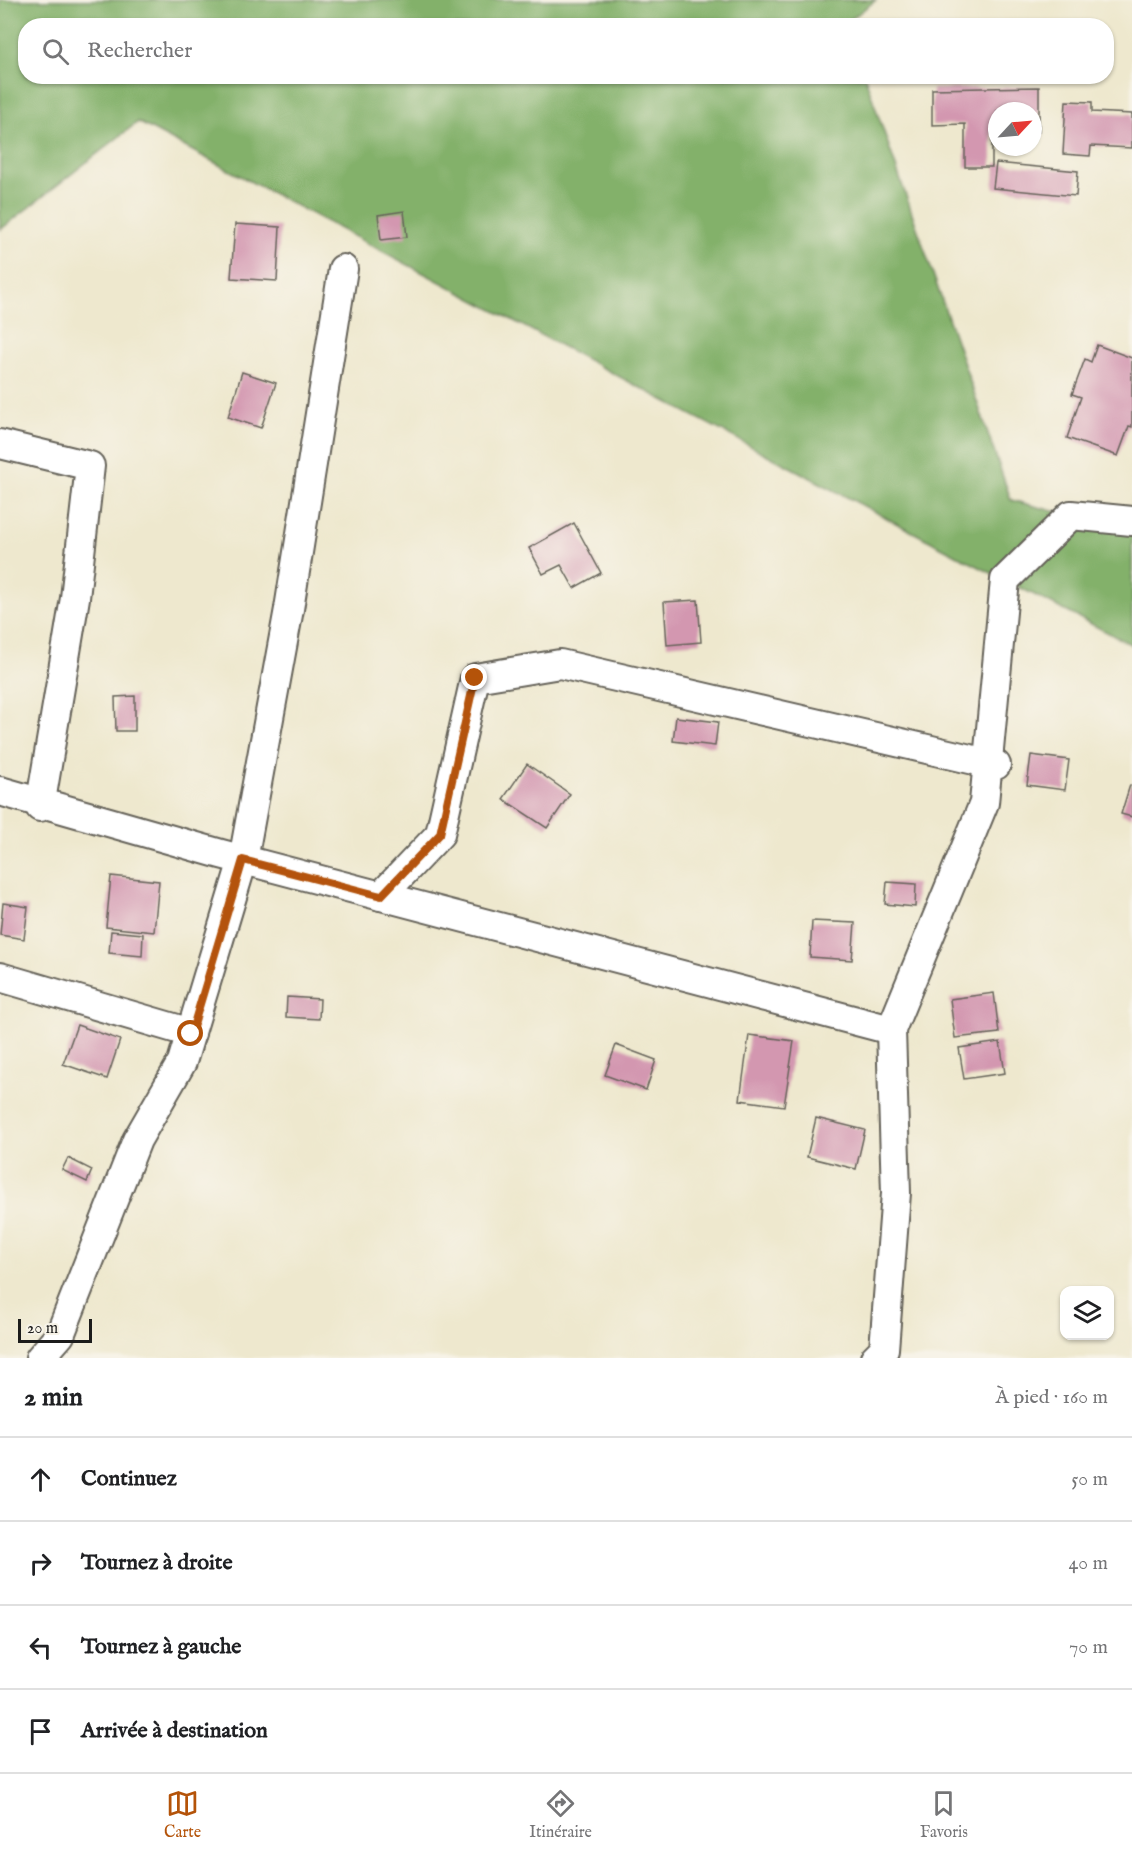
<!DOCTYPE html>
<html lang="fr">
<meta charset="utf-8">
<style>
:root{--surface:#fff;--page:#f6f6f6;--text:#202124;--muted:#757577;--line:#e0e0e0;--accent:#b45309}
body{margin:0;font-family:"IM FELL English",serif;background:var(--page);color:var(--text)}
.controls{position:absolute;right:18px;bottom:18px;display:grid;overflow:hidden;border-radius:12px;box-shadow:0 2px 4px #0004}
.controls button{width:54px;height:54px;display:grid;place-items:center;padding:0;border:0;border-bottom:2px solid var(--line);background:var(--surface);color:var(--text);font:30px sans-serif}
.compass{position:absolute;left:988px;top:102px;width:54px;height:54px;border-radius:50%;background:var(--surface);box-shadow:0 2px 4px #0004;rotate:64deg}
.scale{position:absolute;left:18px;bottom:15px;width:74px;box-sizing:border-box;padding-left:6px;border:3px solid #1c1c1c;border-top:0;font-size:16px;line-height:21px;white-space:nowrap;color:#1c1c1c;-webkit-text-stroke:4px #f7f3e8;paint-order:stroke}
.stop{position:absolute;width:18px;height:18px;margin:-14px;border:4px solid #b45309;border-radius:50%;background:#fff}
.stop.end{background:#b45309;border-color:#fff;box-shadow:0 2px 6px #0008}
.list{margin:0;padding:0;list-style:none}
h2{display:flex;justify-content:space-between;align-items:center;height:78px;margin:0;padding:0 24px;font-size:26px}
h2 small{font-size:20px;font-weight:400;color:var(--muted)}
.list li{display:grid;grid-template-columns:39px 1fr auto;gap:18px;align-items:center;box-sizing:border-box;height:84px;padding:0 24px;border-top:2px solid var(--line)}
.list b{display:block;font-size:22px;white-space:nowrap}
.list em{font-size:20px;font-style:normal;color:var(--muted)}
.icon{flex:none;width:33px;height:33px;fill:none;stroke:currentColor;stroke-width:2;stroke-linecap:round;stroke-linejoin:round}
.map{position:relative;flex:none;width:1132px;height:1358px;overflow:hidden}
.search{position:absolute;background:var(--surface);box-shadow:0 2px 4px #0004;left:18px;right:18px;top:18px;height:66px;display:flex;align-items:center;gap:15px;box-sizing:border-box;padding:0 21px;border-radius:24px;color:var(--muted);font-size:22px}
.sheet{height:414px;background:var(--surface)}
nav{display:flex;justify-content:space-around;align-items:center;box-sizing:border-box;height:84px;border-top:2px solid var(--line);background:var(--surface);font-size:16px;color:var(--muted)}
nav a{display:grid;justify-items:center;gap:3px}
nav .on{color:var(--accent)}
.map>svg:first-child{display:block}
.forest{fill:#83b16a;stroke:#506643;stroke-width:1.5}
.building{fill:#d397b0}
.lines{fill:none;stroke-linecap:round;stroke-linejoin:round}
.minor-casing{stroke:#66635a;stroke-width:32}
.minor{stroke:#fff;stroke-width:28}
.route{stroke:#b45309;stroke-width:8}
</style>
<div class="map">
<svg width="1132" height="1358" viewBox="0 0 1132 1358">
<rect width="100%" height="100%" fill="#f7f3e8"/>
<filter id="ink" filterUnits="userSpaceOnUse"><feTurbulence type="fractalNoise" baseFrequency=".0167" numOctaves="2"/><feDisplacementMap in="SourceGraphic" scale="12" xChannelSelector="R" yChannelSelector="G"/><feConvolveMatrix kernelMatrix="1 2 1 2 8 2 1 2 1" color-interpolation-filters="sRGB"/></filter>
<filter id="wash" filterUnits="userSpaceOnUse"><feTurbulence type="fractalNoise" baseFrequency=".008" numOctaves="4" result="noise"/><feDisplacementMap in="SourceGraphic" scale="24" xChannelSelector="R" yChannelSelector="G"/><feGaussianBlur stdDeviation="1.35" result="paint"/><feColorMatrix in="noise" values="0 0 0 0 0 0 0 0 0 0 0 0 0 0 0 0 0 1.4 0 .05"/><feComposite in="paint" operator="in"/></filter>
<g filter="url(#wash)">
<rect width="100%" height="100%" fill="#eee8ce"/>
<path class="forest" d="M 0,0 L 876,0 L 846,23 L 847,26 L 26,26 L 26,76 L 865,77 L 1011,500 L 1132,531 L 1132,645 L 962,558 L 138,122 L 0,230 Z"/>
<g id="blocks">
<g class="building">
<path d="M 1039,87 L 1039,132 L 1033,132 L 1033,111 L 997,111 L 997,132 L 992,132 L 992,167 L 965,167 L 965,124 L 932,125 L 932,89 Z"/>
<path d="M 1066,101 L 1092,102 L 1092,112 L 1132,114 L 1132,148 L 1091,146 L 1090,156 L 1063,154 Z"/>
<path d="M 996,163 L 1078,171 L 1076,196 L 993,188 Z"/>
<path d="M 404,211 L 407,237 L 381,240 L 378,215 Z"/>
<path d="M 235,224 L 280,227 L 277,281 L 231,278 Z"/>
<path d="M 1097,345 L 1132,358 L 1132,427 L 1129,426 L 1118,456 L 1067,438 L 1081,397 L 1072,394 L 1085,359 L 1091,362 Z"/>
<path d="M 242,372 L 276,383 L 261,428 L 228,417 Z"/>
<path d="M 574,523 L 601,573 L 574,588 L 561,565 L 543,574 L 529,548 Z"/>
<path d="M 698,600 L 701,642 L 667,645 L 664,602 Z"/>
<path d="M 135,696 L 135,731 L 116,731 L 115,697 Z"/>
<path d="M 676,717 L 718,722 L 715,746 L 673,741 Z"/>
<path d="M 1031,755 L 1069,760 L 1065,790 L 1027,785 Z"/>
<path d="M 527,764 L 570,794 L 547,828 L 503,799 Z"/>
<path d="M 1130,785 L 1132,786 L 1132,817 L 1121,814 Z"/>
<path d="M 111,876 L 159,881 L 154,932 L 106,927 Z"/>
<path d="M 887,882 L 916,884 L 915,907 L 885,904 Z"/>
<path d="M 3,903 L 28,907 L 24,939 L 0,935 Z"/>
<path d="M 812,921 L 855,923 L 852,960 L 810,957 Z"/>
<path d="M 111,931 L 143,934 L 142,956 L 109,953 Z"/>
<path d="M 994,993 L 999,1033 L 955,1038 L 950,999 Z"/>
<path d="M 287,997 L 320,999 L 319,1019 L 286,1017 Z"/>
<path d="M 77,1025 L 120,1040 L 107,1079 L 63,1064 Z"/>
<path d="M 749,1035 L 794,1041 L 784,1106 L 740,1100 Z"/>
<path d="M 1000,1042 L 1005,1073 L 964,1079 L 959,1048 Z"/>
<path d="M 616,1045 L 656,1060 L 646,1090 L 605,1075 Z"/>
<path d="M 816,1118 L 865,1130 L 856,1169 L 807,1157 Z"/>
<path d="M 68,1158 L 92,1170 L 87,1182 L 62,1170 Z"/>
</g>
</g>
</g>
<g filter="url(#ink)">
<use href="#blocks" fill-opacity="0" stroke="#66635a" stroke-width="1.5"/>
<g class="lines">
<defs>
<g id="minor">
<path d="M 0,444 L 90,466 L 75,598 L 40,807"/>
<path d="M 0,791 L 221,854 L 891,1030"/>
<path d="M 381,896 L 440,834 L 475,678 L 560,664 L 996,765"/>
<path d="M 0,977 L 191,1033"/>
<path d="M 40,1358 L 60,1335 L 137,1140 L 182,1062 L 243,860 L 289,609 L 343,269"/>
<path d="M 875,1358 L 884,1349 L 896,1193 L 891,1030 L 984,803 L 1005,580 L 1071,515 L 1132,521"/>
</g>
</defs>
<use href="#minor" class="minor-casing"/>
<use href="#minor" class="minor"/>
</g>
</g>
<g class="lines" filter="url(#ink)">
<path class="route" d="M 191,1034 L 243,860 L 381,896 L 440,834 L 475,678"/>
</g>
</svg>
<div class="controls">
<button><svg class="icon" aria-label="layers" viewBox="0 0 24 24"><path d="M12 4l9 5-9 5-9-5zM3 14l9 5 9-5"/></svg></button>
</div>
<svg class="compass" viewBox="-18 -18 36 36"><path d="M0-13l5 13h-10z" fill="#e53935"/><path d="M0 13l5-13h-10z" fill="#757577"/></svg>
<div class="scale">20 m</div>
<div class="stop" style="left:191px;top:1034px"></div>
<div class="stop end" style="left:475px;top:678px"></div>
<div class="search"><svg class="icon" aria-label="search" viewBox="0 0 24 24"><circle cx="10" cy="10" r="6"/><path d="M15 15l6 6"/></svg>Rechercher</div>
</div>
<section class="sheet">
<h2>2 min<small>À pied · 160 m</small></h2>
<ul class="list">
<li><svg class="icon" aria-label="ahead" viewBox="0 0 24 24"><path d="M12 20V5M6 11l6-6 6 6"/></svg><div><b>Continuez</b></div><em>50 m</em></li>
<li><svg class="icon" aria-label="right" viewBox="0 0 24 24"><path d="M7 20v-9h11M14 6l5 5-5 5"/></svg><div><b>Tournez à droite</b></div><em>40 m</em></li>
<li><svg class="icon" aria-label="left" viewBox="0 0 24 24"><path d="M17 20v-9H6M10 6l-5 5 5 5"/></svg><div><b>Tournez à gauche</b></div><em>70 m</em></li>
<li><svg class="icon" aria-label="arrive" viewBox="0 0 24 24"><path d="M6 21V4h12l-3 4 3 4H6"/></svg><div><b>Arrivée à destination</b></div></li>
</ul>
</section>
<nav>
<a class="on"><svg class="icon" aria-label="map" viewBox="0 0 24 24"><path d="M3 6l6-2 6 2 6-2v14l-6 2-6-2-6 2zM9 4v14M15 6v14"/></svg>Carte</a>
<a><svg class="icon" aria-label="directions" viewBox="0 0 24 24"><path d="M12 3l9 9-9 9-9-9zM9 14v-3h6M13 9l2 2-2 2"/></svg>Itinéraire</a>
<a><svg class="icon" aria-label="saved" viewBox="0 0 24 24"><path d="M7 4h10v16l-5-4-5 4z"/></svg>Favoris</a>
</nav>
